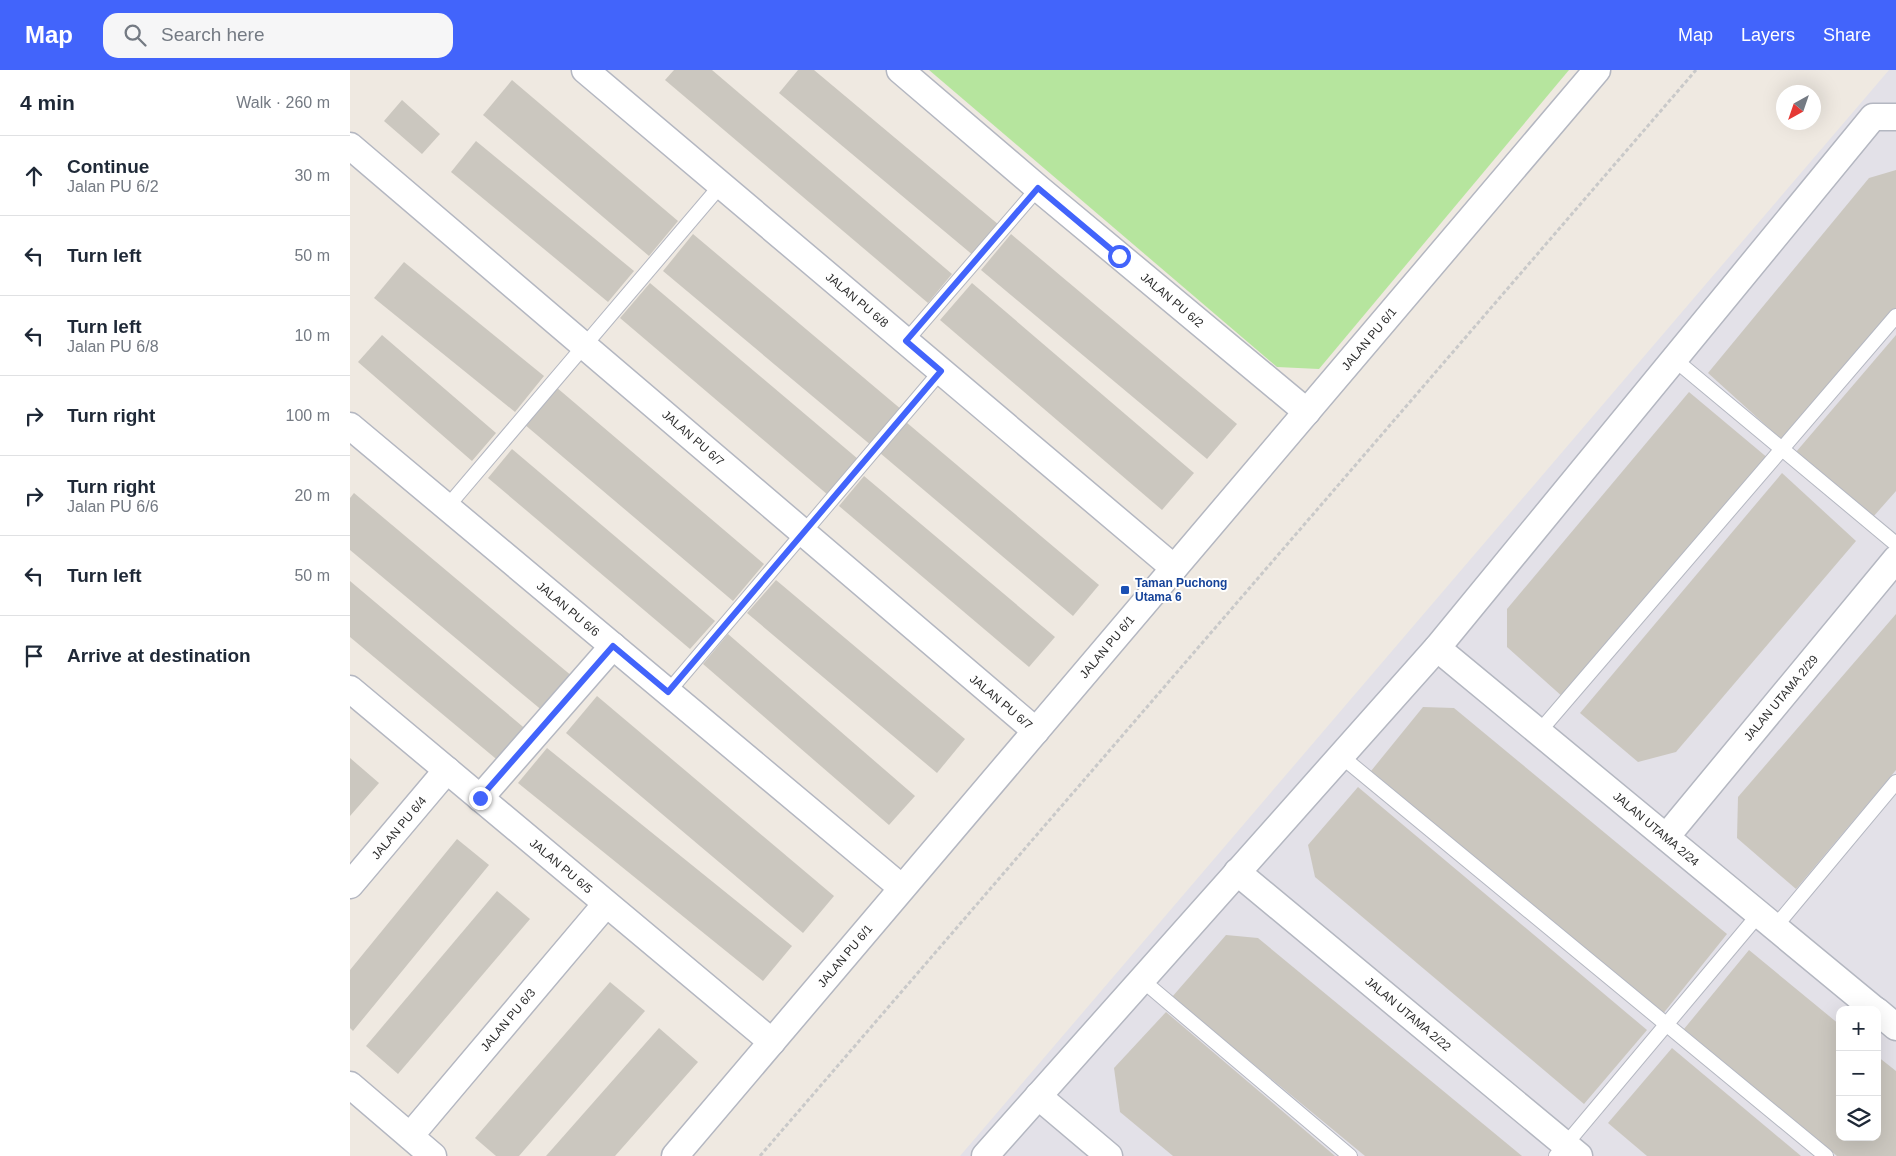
<!DOCTYPE html>
<meta charset="utf-8">
<style>
:root{--surface:#fff;--page:#f6f6f7;--text:#1f2937;--muted:#747a83;--line:#e0e1e3;--accent:#4264fb}
body{margin:0;font-family:Arial,sans-serif;background:var(--page);color:var(--text)}
.controls{position:absolute;right:15px;bottom:15px;display:grid;overflow:hidden;border-radius:10px;box-shadow:0 5px 20px #0002}
.controls button{width:45px;height:45px;display:grid;place-items:center;padding:0;border:0;border-bottom:1px solid var(--line);background:var(--surface);color:var(--text);font:25px sans-serif}
.compass{position:absolute;left:1426px;top:15px;width:45px;height:45px;border-radius:50%;background:var(--surface);box-shadow:0 5px 20px #0002;rotate:220deg}
.stop{position:absolute;width:15px;height:15px;margin:-11px;border:4px solid #4264fb;border-radius:50%;background:#fff}
.stop.end{background:#4264fb;border-color:#fff;box-shadow:0 1px 5px #0008}
.list{margin:0;padding:0;list-style:none}
h2{display:flex;justify-content:space-between;align-items:center;height:65px;margin:0;padding:0 20px;font-size:21px}
h2 small{font-size:16px;font-weight:400;color:var(--muted)}
.list li{display:grid;grid-template-columns:32px 1fr auto;gap:15px;align-items:center;box-sizing:border-box;height:80px;padding:0 20px;border-top:1px solid var(--line)}
.list b{display:block;font-size:19px;white-space:nowrap}
.list p{margin:0;font-size:16px;white-space:nowrap;color:var(--muted)}
.list em{font-size:16px;font-style:normal;color:var(--muted)}
.icon{flex:none;width:28px;height:28px;fill:none;stroke:currentColor;stroke-width:2;stroke-linecap:round;stroke-linejoin:round}
.map{position:relative;flex:none;width:1546px;height:1086px;overflow:hidden}
header{display:flex;align-items:center;gap:30px;box-sizing:border-box;height:70px;padding:0 25px;background:var(--accent);color:#fff}
header strong{font-size:24px}
nav{display:flex;gap:28px;margin-inline-start:auto;font-size:18px}
.search{width:350px;height:45px;background:var(--page);display:flex;align-items:center;gap:12px;box-sizing:border-box;padding:0 18px;border-radius:15px;color:var(--muted);font-size:19px}
main{display:flex}
aside{flex:1;background:var(--surface)}
.map>svg:first-child{display:block}
.industrial{fill:#e3e1e8;fill-rule:evenodd}
.green{fill:#b6e59e}
.building{fill:#cbc7bf}
.lines{fill:none;stroke-linecap:round;stroke-linejoin:round}
.service-casing{stroke:#b4b7c1;stroke-width:16}
.minor-casing{stroke:#b4b7c1;stroke-width:29}
.path{stroke:#c9c9c9;stroke-width:3;stroke-dasharray:4 2.5;stroke-linecap:butt}
.service{stroke:#fff;stroke-width:14}
.minor{stroke:#fff;stroke-width:26}
.route{stroke:#4264fb;stroke-width:6}
.transit-dot{fill:#1a4fb4;stroke:#fff;stroke-width:2}
.labels{text-anchor:middle;stroke-width:4;stroke-linejoin:round;paint-order:stroke}
.street-label{font-size:12px;fill:#2e2e2e;stroke:#fff}
.transit-label{font-size:12px;font-weight:bold;fill:#164399;stroke:#fff;text-anchor:start}
</style>
<header>
<strong>Map</strong>
<div class="search"><svg class="icon" aria-label="search" viewBox="0 0 24 24"><circle cx="10" cy="10" r="6"/><path d="M15 15l6 6"/></svg>Search here</div>
<nav><a>Map</a><a>Layers</a><a>Share</a></nav>
</header>
<main>
<aside>
<h2>4 min<small>Walk · 260 m</small></h2>
<ul class="list">
<li><svg class="icon" aria-label="ahead" viewBox="0 0 24 24"><path d="M12 20V5M6 11l6-6 6 6"/></svg><div><b>Continue</b><p>Jalan PU 6/2</p></div><em>30 m</em></li>
<li><svg class="icon" aria-label="left" viewBox="0 0 24 24"><path d="M17 20v-9H6M10 6l-5 5 5 5"/></svg><div><b>Turn left</b></div><em>50 m</em></li>
<li><svg class="icon" aria-label="left" viewBox="0 0 24 24"><path d="M17 20v-9H6M10 6l-5 5 5 5"/></svg><div><b>Turn left</b><p>Jalan PU 6/8</p></div><em>10 m</em></li>
<li><svg class="icon" aria-label="right" viewBox="0 0 24 24"><path d="M7 20v-9h11M14 6l5 5-5 5"/></svg><div><b>Turn right</b></div><em>100 m</em></li>
<li><svg class="icon" aria-label="right" viewBox="0 0 24 24"><path d="M7 20v-9h11M14 6l5 5-5 5"/></svg><div><b>Turn right</b><p>Jalan PU 6/6</p></div><em>20 m</em></li>
<li><svg class="icon" aria-label="left" viewBox="0 0 24 24"><path d="M17 20v-9H6M10 6l-5 5 5 5"/></svg><div><b>Turn left</b></div><em>50 m</em></li>
<li><svg class="icon" aria-label="arrive" viewBox="0 0 24 24"><path d="M6 21V4h12l-3 4 3 4H6"/></svg><div><b>Arrive at destination</b></div></li>
</ul>
</aside>
<div class="map">
<svg width="1546" height="1086" viewBox="0 0 1546 1086">
<rect width="100%" height="100%" fill="#efe9e1"/>
<path class="industrial" d="M 1539,0 L 1546,0 L 1546,1086 L 610,1086 ZM 1490,940 L 1527,940 L 1527,1067 L 1490,1067 Z"/>
<path class="green" d="M 579,0 L 1219,0 L 969,299 L 927,297 Z"/>
<g class="building">
<path d="M 324,0 L 362,0 L 602,204 L 578,233 L 315,10 Z"/>
<path d="M 448,0 L 464,0 L 649,155 L 624,186 L 429,23 Z"/>
<path d="M 162,10 L 328,151 L 299,186 L 133,45 Z"/>
<path d="M 52,30 L 90,64 L 72,84 L 34,51 Z"/>
<path d="M 126,71 L 284,201 L 258,232 L 101,102 Z"/>
<path d="M 1546,100 L 1546,238 L 1432,370 L 1358,303 L 1519,108 Z"/>
<path d="M 343,164 L 552,340 L 522,376 L 313,201 Z"/>
<path d="M 661,164 L 887,354 L 857,389 L 631,200 Z"/>
<path d="M 54,192 L 194,306 L 165,342 L 24,228 Z"/>
<path d="M 300,213 L 508,389 L 478,425 L 270,248 Z"/>
<path d="M 622,213 L 844,403 L 812,440 L 590,250 Z"/>
<path d="M 32,265 L 146,363 L 122,391 L 8,292 Z"/>
<path d="M 1546,265 L 1546,421 L 1523,447 L 1446,382 Z"/>
<path d="M 206,317 L 414,494 L 383,531 L 174,354 Z"/>
<path d="M 1339,322 L 1419,389 L 1214,628 L 1157,577 L 1157,539 Z"/>
<path d="M 556,352 L 749,515 L 723,546 L 530,383 Z"/>
<path d="M 162,379 L 365,551 L 340,579 L 138,408 Z"/>
<path d="M 1432,403 L 1506,471 L 1326,682 L 1288,692 L 1230,643 Z"/>
<path d="M 514,406 L 705,567 L 679,597 L 489,436 Z"/>
<path d="M 4,423 L 223,607 L 194,642 L 0,480 L 0,428 Z"/>
<path d="M 426,510 L 615,669 L 587,703 L 397,543 Z"/>
<path d="M 0,511 L 178,661 L 151,693 L 0,567 Z"/>
<path d="M 1546,544 L 1546,700 L 1446,819 L 1387,768 L 1388,727 Z"/>
<path d="M 378,564 L 565,726 L 539,755 L 353,594 Z"/>
<path d="M 247,626 L 484,826 L 453,863 L 216,663 Z"/>
<path d="M 1073,637 L 1104,638 L 1377,864 L 1312,945 L 1021,701 Z"/>
<path d="M 197,678 L 442,876 L 413,911 L 168,713 Z"/>
<path d="M 0,688 L 29,713 L 0,746 Z"/>
<path d="M 1008,717 L 1297,960 L 1234,1034 L 965,807 L 958,775 Z"/>
<path d="M 107,769 L 139,795 L 3,961 L 0,958 L 0,900 Z"/>
<path d="M 147,821 L 180,849 L 48,1004 L 16,976 Z"/>
<path d="M 876,865 L 908,868 L 1172,1086 L 1015,1086 L 822,927 Z"/>
<path d="M 1399,880 L 1490,955 L 1490,1067 L 1527,1067 L 1527,986 L 1546,1001 L 1546,1086 L 1487,1086 L 1334,959 Z"/>
<path d="M 260,912 L 295,941 L 169,1086 L 146,1086 L 125,1068 Z"/>
<path d="M 816,942 L 985,1086 L 823,1086 L 770,1042 L 764,998 Z"/>
<path d="M 309,958 L 348,992 L 265,1086 L 196,1086 Z"/>
<path d="M 1322,978 L 1451,1086 L 1297,1086 L 1258,1053 Z"/>
</g>
<g class="lines">
<defs>
<g id="service">
<path d="M 556,271 L 688,118"/>
<path d="M 1324,289 L 1546,474"/>
<path d="M 97,437 L 371,115"/>
<path d="M 318,622 L 591,301"/>
<path d="M 1189,662 L 1546,246"/>
<path d="M 991,686 L 1476,1086"/>
<path d="M 1425,857 L 1546,712"/>
<path d="M 792,910 L 1000,1086"/>
<path d="M 1206,1086 L 1409,844"/>
</g>
<g id="minor">
<path d="M 235,0 L 824,498"/>
<path d="M 550,0 L 688,118 L 957,342"/>
<path d="M 0,76 L 686,661"/>
<path d="M 0,356 L 552,818"/>
<path d="M 1087,578 L 1525,940"/>
<path d="M 0,619 L 422,972"/>
<path d="M 130,728 L 263,576"/>
<path d="M 1316,767 L 1546,489"/>
<path d="M 887,802 L 1229,1086"/>
<path d="M 0,815 L 97,700"/>
<path d="M 1527,941 L 1546,957"/>
<path d="M 0,1015 L 83,1086"/>
<path d="M 688,1026 L 759,1086"/>
<path d="M 60,1066 L 256,834"/>
<path d="M 325,1086 L 1247,0"/>
<path d="M 635,1086 L 1087,578 L 1523,47 L 1546,47"/>
</g>
</defs>
<use href="#service" class="service-casing"/>
<use href="#minor" class="minor-casing"/>
<path class="path" d="M 410,1086 L 1346,0"/>
<use href="#service" class="service"/>
<use href="#minor" class="minor"/>
</g>
<g class="lines">
<path class="route" d="M 130,728 L 263,576 L 318,622 L 591,301 L 556,271 L 688,118 L 769,186"/>
</g>
<rect class="transit-dot" x="770" y="515" width="10" height="10" rx="2.5"/>
<g class="labels">
<g class="street-label">
<text transform="translate(507 230) rotate(40)" y="4">JALAN PU 6/8</text>
<text transform="translate(822 230) rotate(40)" y="4">JALAN PU 6/2</text>
<text transform="translate(1019 269) rotate(-50)" y="4">JALAN PU 6/1</text>
<text transform="translate(343 368) rotate(41)" y="4">JALAN PU 6/7</text>
<text transform="translate(218 539) rotate(40)" y="4">JALAN PU 6/6</text>
<text transform="translate(757 577) rotate(-50)" y="4">JALAN PU 6/1</text>
<text transform="translate(1431 628) rotate(-50)" y="4">JALAN UTAMA 2/29</text>
<text transform="translate(651 632) rotate(40)" y="4">JALAN PU 6/7</text>
<text transform="translate(49 758) rotate(-50)" y="4">JALAN PU 6/4</text>
<text transform="translate(1306 759) rotate(40)" y="4">JALAN UTAMA 2/24</text>
<text transform="translate(211 796) rotate(40)" y="4">JALAN PU 6/5</text>
<text transform="translate(495 886) rotate(-50)" y="4">JALAN PU 6/1</text>
<text transform="translate(1058 944) rotate(40)" y="4">JALAN UTAMA 2/22</text>
<text transform="translate(158 950) rotate(-50)" y="4">JALAN PU 6/3</text>
</g>
<g class="transit-label">
<text x="785" y="517">Taman Puchong<tspan x="785" dy="14">Utama 6</tspan></text>
</g>
</g>
</svg>
<div class="controls">
<button>+</button>
<button>−</button>
<button><svg class="icon" aria-label="layers" viewBox="0 0 24 24"><path d="M12 4l9 5-9 5-9-5zM3 14l9 5 9-5"/></svg></button>
</div>
<svg class="compass" viewBox="-18 -18 36 36"><path d="M0-13l5 13h-10z" fill="#e53935"/><path d="M0 13l5-13h-10z" fill="#747a83"/></svg>
<div class="stop" style="left:769px;top:186px"></div>
<div class="stop end" style="left:130px;top:728px"></div>
</div>
</main>
